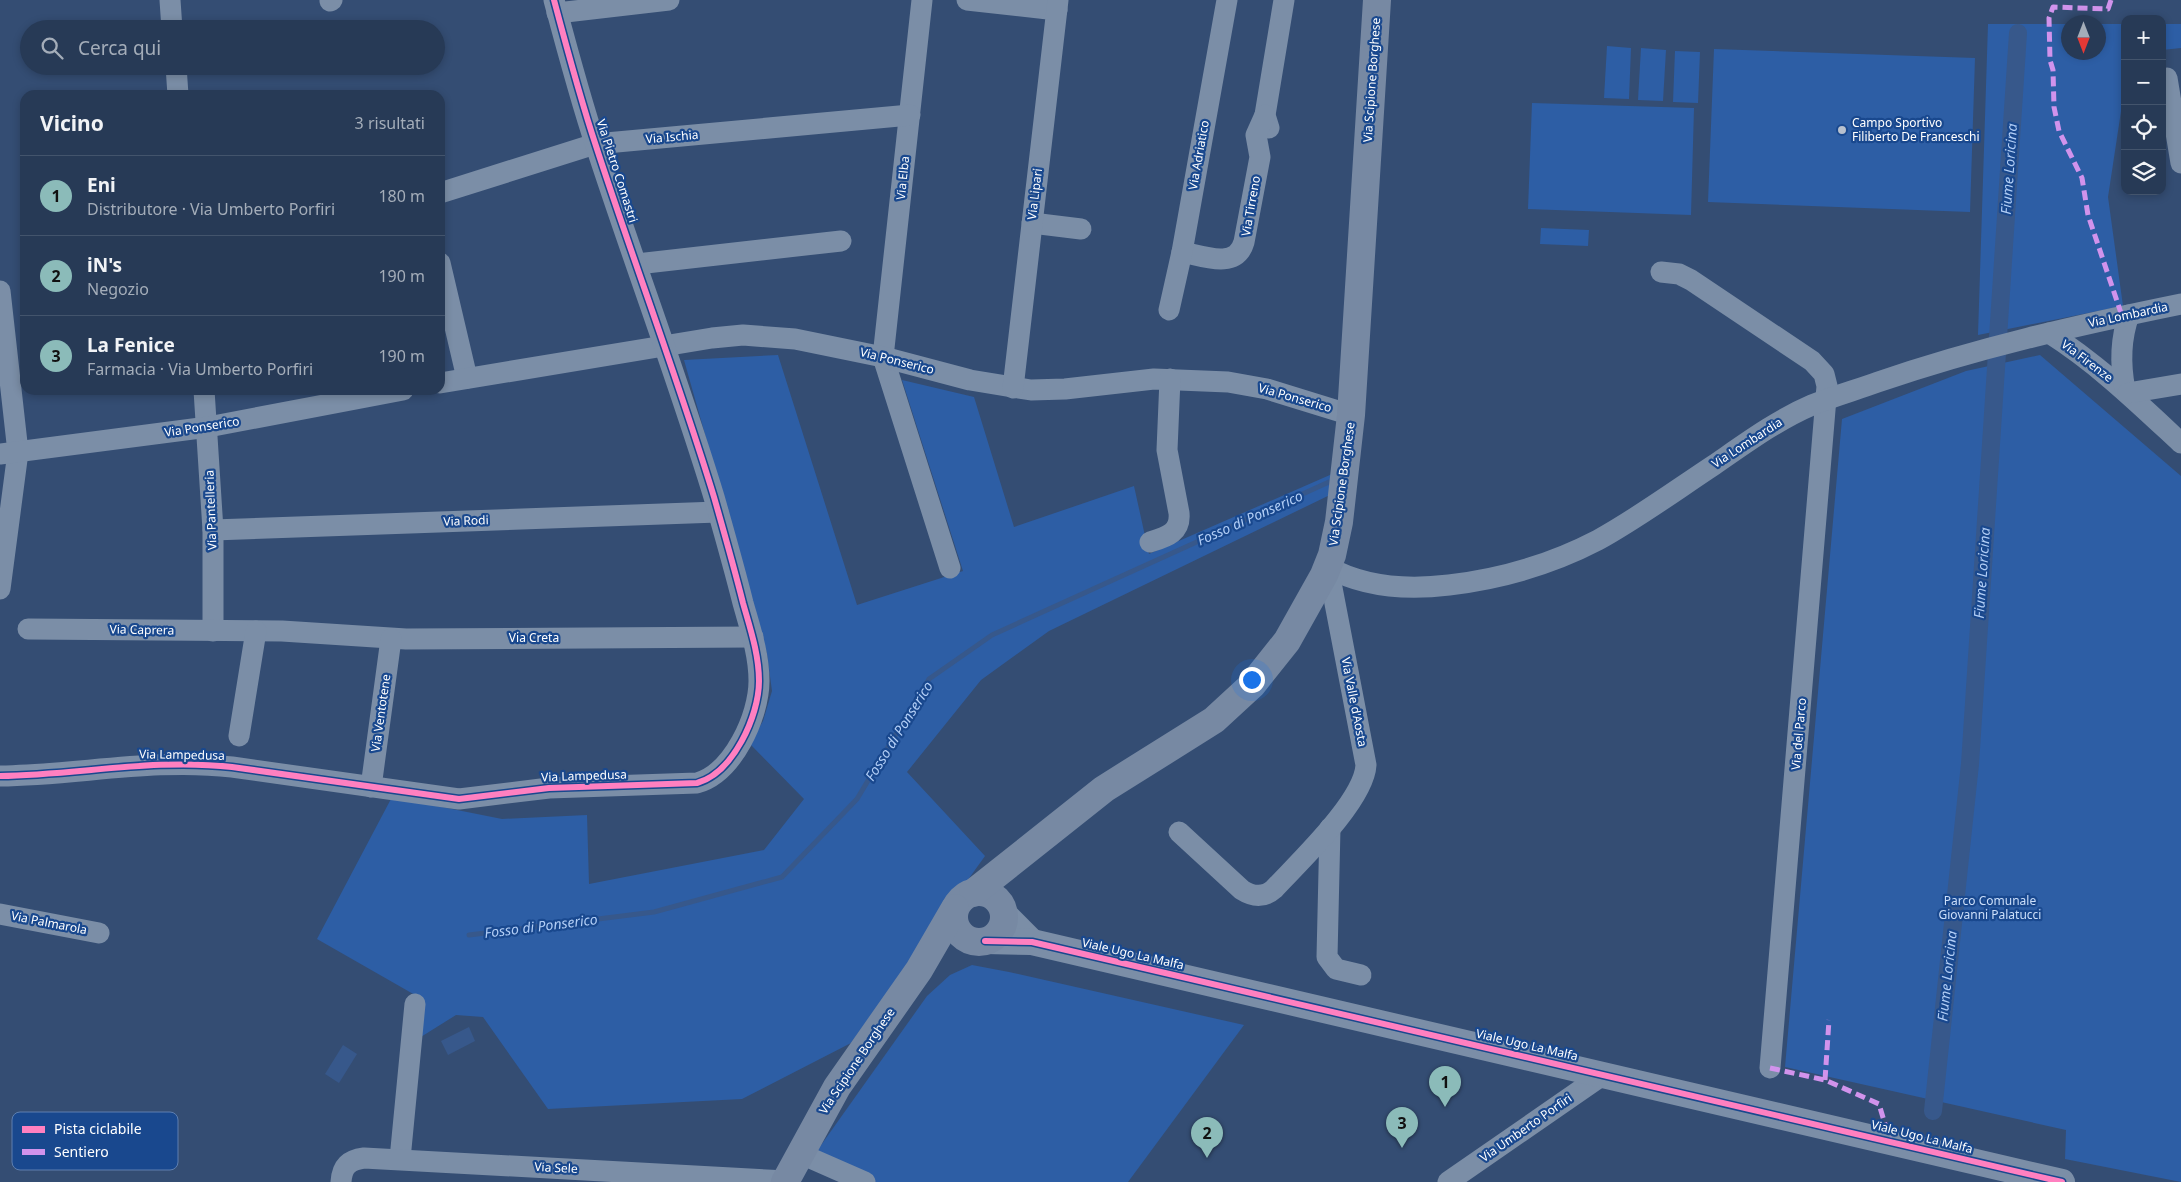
<!DOCTYPE html>
<html lang="it">
<meta charset="utf-8">
<style>
:root{--surface:#273a56;--page:#2f415c;--text:#f1f3f6;--muted:#a4adb9;--line:#43546c;--accent:#8bbbb9}
body{margin:0;font-family:"Noto Sans",sans-serif;background:var(--page);color:var(--text)}
.controls{position:absolute;right:15px;top:15px;display:grid;overflow:hidden;border-radius:10px;box-shadow:0 2px 8px #0003}
.controls button{width:45px;height:45px;display:grid;place-items:center;padding:0;border:0;border-bottom:1px solid var(--line);background:var(--surface);color:var(--text);font:25px sans-serif}
.compass{position:absolute;left:2061px;top:15px;width:45px;height:45px;border-radius:50%;background:var(--surface);box-shadow:0 2px 8px #0003;rotate:180deg}
.you{position:absolute;left:1251px;top:679px;width:18px;height:18px;margin:-12px;border:4px solid #fff;border-radius:50%;background:#1a73e8;box-shadow:0 0 0 8px #1a73e833}
.badge{display:grid;place-items:center;width:32px;height:32px;border-radius:50%;background:var(--accent);color:#111;font-size:16px;font-weight:700}
.pin{position:absolute;translate:-50% -41px;filter:drop-shadow(0 1px 2px #0008)}
.pin::after{content:'';position:absolute;top:26px;width:18px;height:15px;background:inherit;clip-path:polygon(0 0,100% 0,50% 100%)}
.list{margin:0;padding:0;list-style:none}
h2{display:flex;justify-content:space-between;align-items:center;height:65px;margin:0;padding:0 20px;font-size:21px}
h2 small{font-size:16px;font-weight:400;color:var(--muted)}
.list li{display:grid;grid-template-columns:32px 1fr auto;gap:15px;align-items:center;box-sizing:border-box;height:80px;padding:0 20px;border-top:1px solid var(--line)}
.list b{display:block;font-size:19px;white-space:nowrap}
.list p{margin:0;font-size:16px;white-space:nowrap;color:var(--muted)}
.list em{font-size:16px;font-style:normal;color:var(--muted)}
.icon{flex:none;width:28px;height:28px;fill:none;stroke:currentColor;stroke-width:2;stroke-linecap:round;stroke-linejoin:round}
.map{position:relative;flex:none;width:2181px;height:1182px;overflow:hidden}
.search{position:absolute;background:var(--surface);box-shadow:0 2px 8px #0003;left:20px;top:20px;width:425px;height:55px;display:flex;align-items:center;gap:12px;box-sizing:border-box;padding:0 18px;border-radius:28px;color:var(--muted);font-size:19px}
.panel{position:absolute;background:var(--surface);box-shadow:0 2px 8px #0003;left:20px;top:90px;width:425px;height:305px;border-radius:15px}
.map>svg:first-child{display:block}
.green{fill:#2d5ea5}
.water{fill:#37588b}
.lines{fill:none;stroke-linecap:round;stroke-linejoin:round}
.stream{stroke:#37588b;stroke-width:5}
.canal{stroke:#37588b;stroke-width:18}
.minor{stroke:#7b8ea7;stroke-width:21}
.tertiary{stroke:#7b8ea7;stroke-width:26}
.secondary{stroke:#7789a3;stroke-width:28}
.quiet{stroke:#d193ec;stroke-width:5;stroke-dasharray:10 5;stroke-linecap:butt}
.cycleway-casing{stroke:#19488e;stroke-width:9}
.cycleway{stroke:#ff80c0;stroke-width:6}
.poi-dot{fill:#b8c1ce;stroke:#19488e;stroke-width:2}
.labels{text-anchor:middle;stroke-width:4.5;stroke-linejoin:round;paint-order:stroke}
.street-label{font-size:12px;fill:#fff;stroke:#19488e}
.poi-label{font-size:12px;fill:#fff;stroke:#19488e;text-anchor:start}
.park-label{font-size:12px;fill:#ccdffa;stroke:#19488e}
.water-label{font-size:14px;font-style:italic;fill:#b2cef6;stroke:#19488e}
.key{fill:#19488e;stroke:#5e7fb0;stroke-width:1}
.key-label{font-size:14px;fill:#fff}
</style>
<div class="map">
<svg width="2181" height="1182" viewBox="0 0 2181 1182">
<rect width="100%" height="100%" fill="#344d73"/>
<g class="green">
<path d="M 1988,24 L 2068,24 L 2068,52 L 2098,52 L 2099,24 L 2125,24 L 2125,85 L 2108,197 L 2123,306 L 1978,335 Z"/>
<path d="M 2162,24 L 2181,24 L 2181,48 L 2162,50 Z"/>
<path d="M 1607,46 L 1631,48 L 1629,99 L 1604,98 Z"/>
<path d="M 1641,48 L 1666,50 L 1663,101 L 1638,100 Z"/>
<path d="M 1714,49 L 1975,58 L 1970,212 L 1708,202 Z"/>
<path d="M 1675,51 L 1700,52 L 1698,103 L 1673,102 Z"/>
<path d="M 1532,103 L 1694,108 L 1691,215 L 1528,209 Z"/>
<path d="M 1541,228 L 1589,230 L 1588,246 L 1540,244 Z"/>
<path d="M 778,355 L 857,605 L 963,571 L 902,380 L 974,397 L 1014,527 L 1134,486 L 1149,554 L 1339,471 L 1334,493 L 1049,631 L 981,680 L 907,772 L 985,856 L 851,1043 L 742,1099 L 548,1109 L 483,1017 L 456,1015 L 416,1040 L 422,999 L 317,939 L 392,797 L 502,819 L 587,815 L 589,884 L 764,850 L 804,799 L 750,744 L 763,721 L 772,691 L 767,654 L 684,360 Z"/>
<path d="M 2040,355 L 2181,476 L 2181,1182 L 2065,1159 L 2066,1130 L 1785,1067 L 1842,419 L 1966,371 Z"/>
<path d="M 972,965 L 1009,972 L 1244,1025 L 1128,1182 L 876,1182 L 814,1155 L 927,996 L 950,975 Z"/>
</g>
<g class="water">
<path d="M 469,1027 L 475,1041 L 448,1055 L 441,1041 Z"/>
<path d="M 343,1045 L 357,1054 L 339,1083 L 325,1074 Z"/>
</g>
<g class="lines">
<path class="stream" d="M 469,935 L 654,912 L 782,877 L 857,799 L 929,679 L 992,635 L 1329,482"/>
<path class="canal" d="M 1933,1111 L 1970,764 L 2018,33"/>
<g class="minor">
<path d="M 170,0 L 172,29"/>
<path d="M 922,0 L 883,357 L 950,568"/>
<path d="M 967,0 L 1057,10"/>
<path d="M 330,1 L 332,0"/>
<path d="M 557,13 L 669,0"/>
<path d="M 176,66 L 178,95"/>
<path d="M 2167,78 L 2181,163"/>
<path d="M 1269,128 L 1265,115 L 1284,0"/>
<path d="M 440,193 L 595,144 L 910,115"/>
<path d="M 1032,223 L 1081,229"/>
<path d="M 1182,252 C 1203,256 1236,270 1244,242 L 1260,157 L 1256,135 L 1265,115"/>
<path d="M 440,263 L 467,378"/>
<path d="M 637,264 L 841,241"/>
<path d="M 1661,272 L 1679,274 L 1691,280 L 1812,361 L 1824,374 L 1827,386 L 1770,1068"/>
<path d="M 0,291 L 18,452 L 0,589"/>
<path d="M 1169,310 L 1182,252 L 1227,0"/>
<path d="M 2049,333 C 2098,364 2139,404 2181,443"/>
<path d="M 440,383 L 712,338 L 743,335 L 795,339 L 883,357 L 970,380 L 1031,390 L 1065,389 L 1154,379 L 1228,382 L 1267,389 L 1351,415"/>
<path d="M 1013,388 L 1058,0"/>
<path d="M 204,390 L 213,530 L 213,631"/>
<path d="M 2125,390 C 2120,364 2120,340 2129,315"/>
<path d="M 2128,393 L 2181,384"/>
<path d="M 0,454 L 208,427 L 403,390"/>
<path d="M 213,530 L 718,512"/>
<path d="M 1150,542 C 1166,537 1181,533 1179,513 L 1167,450 L 1170,379"/>
<path d="M 1328,567 C 1365,588 1407,590 1449,585 C 1500,579 1552,564 1598,540 C 1638,518 1676,490 1714,465 C 1746,443 1777,420 1812,405 C 1834,396 1856,390 1878,382 C 1977,348 2078,325 2181,304"/>
<path d="M 28,629 L 282,631 L 406,639 L 753,637"/>
<path d="M 239,736 L 256,631"/>
<path d="M 0,776 C 78,775 154,758 232,767 L 459,799 L 549,788 L 697,783 C 733,773 759,716 759,681 C 759,654 750,628 743,603 C 734,567 724,532 714,497 C 678,379 634,263 596,146 C 580,98 567,49 554,0"/>
<path d="M 371,787 L 391,639"/>
<path d="M 1330,828 L 1327,957 L 1336,969 L 1361,975"/>
<path d="M 1179,832 L 1242,890 C 1253,897 1264,898 1274,889 C 1299,862 1364,801 1366,765 L 1328,567"/>
<path d="M 0,914 L 99,933"/>
<path d="M 801,1154 L 865,1182"/>
<path d="M 400,1159 L 415,1004"/>
<path d="M 341,1182 C 342,1166 349,1160 364,1158 L 786,1181"/>
<path d="M 1448,1182 L 1604,1074"/>
</g>
<g class="tertiary">
<path d="M 1003,913 L 1032,942"/>
<path d="M 985,941 L 1032,942 L 2062,1182"/>
</g>
<g class="secondary">
<circle cx="979" cy="917" r="25"/>
<path d="M 973,893 L 1104,789 L 1214,720 L 1252,685 L 1287,641 L 1324,575 L 1332,555 L 1339,522 L 1351,415 L 1377,0"/>
<path d="M 785,1182 L 837,1087 L 919,970 L 955,908"/>
</g>
<g class="quiet">
<path d="M 2111,0 L 2108,9 L 2053,7 L 2049,18 L 2050,60 L 2053,70 L 2054,107 L 2059,131 L 2082,178 L 2088,215 L 2122,316"/>
<path d="M 1770,1068 L 1825,1080 L 1879,1104 L 1890,1141"/>
<path d="M 1825,1080 L 1829,1020"/>
</g>
<defs>
<g id="cycleway">
<path d="M 0,776 C 78,775 154,758 232,767 L 459,799 L 549,788 L 697,783 C 733,773 759,716 759,681 C 759,654 750,628 743,603 C 734,567 724,532 714,497 C 678,379 634,263 596,146 C 580,98 567,49 554,0"/>
<path d="M 985,941 L 1032,942 L 2062,1182"/>
</g>
</defs>
<use href="#cycleway" class="cycleway-casing"/>
<use href="#cycleway" class="cycleway"/>
</g>
<circle class="poi-dot" cx="1842" cy="130" r="5"/>
<g class="labels">
<g class="street-label">
<text transform="translate(1372 80) rotate(-86)" y="4">Via Scipione Borghese</text>
<text transform="translate(672 137) rotate(-5)" y="4">Via Ischia</text>
<text transform="translate(1199 155) rotate(-80)" y="4">Via Adriatico</text>
<text transform="translate(617 171) rotate(72)" y="4">Via Pietro Comastri</text>
<text transform="translate(903 178) rotate(-84)" y="4">Via Elba</text>
<text transform="translate(1035 194) rotate(-83)" y="4">Via Lipari</text>
<text transform="translate(1251 206) rotate(-80)" y="4">Via Tirreno</text>
<text transform="translate(2128 315) rotate(-12)" y="4">Via Lombardia</text>
<text transform="translate(897 361) rotate(14)" y="4">Via Ponserico</text>
<text transform="translate(2087 361) rotate(37)" y="4">Via Firenze</text>
<text transform="translate(1295 398) rotate(16)" y="4">Via Ponserico</text>
<text transform="translate(202 427) rotate(-9)" y="4">Via Ponserico</text>
<text transform="translate(1747 443) rotate(-33)" y="4">Via Lombardia</text>
<text transform="translate(1342 484) rotate(-82)" y="4">Via Scipione Borghese</text>
<text transform="translate(211 510) rotate(-92)" y="4">Via Pantelleria</text>
<text transform="translate(466 521) rotate(-2)" y="4">Via Rodi</text>
<text transform="translate(142 630) rotate(1)" y="4">Via Caprera</text>
<text x="534" y="642">Via Creta</text>
<text transform="translate(1354 702) rotate(79)" y="4">Via Valle d'Aosta</text>
<text transform="translate(381 713) rotate(-82)" y="4">Via Ventotene</text>
<text transform="translate(1799 734) rotate(-85)" y="4">Via del Parco</text>
<text transform="translate(182 755) rotate(1)" y="4">Via Lampedusa</text>
<text transform="translate(584 776) rotate(-2)" y="4">Via Lampedusa</text>
<text transform="translate(49 923) rotate(11)" y="4">Via Palmarola</text>
<text transform="translate(1133 954) rotate(13)" y="4">Viale Ugo La Malfa</text>
<text transform="translate(1527 1045) rotate(13)" y="4">Viale Ugo La Malfa</text>
<text transform="translate(857 1061) rotate(-56)" y="4">Via Scipione Borghese</text>
<text transform="translate(1526 1128) rotate(-35)" y="4">Via Umberto Porfiri</text>
<text transform="translate(1922 1137) rotate(14)" y="4">Viale Ugo La Malfa</text>
<text transform="translate(556 1168) rotate(3)" y="4">Via Sele</text>
</g>
<g class="poi-label">
<text x="1852" y="127">Campo Sportivo<tspan x="1852" dy="14">Filiberto De Franceschi</tspan></text>
</g>
<g class="park-label">
<text x="1990" y="905">Parco Comunale<tspan x="1990" dy="14">Giovanni Palatucci</tspan></text>
</g>
<g class="water-label">
<text transform="translate(2009 169) rotate(-86)" y="5">Fiume Loricina</text>
<text transform="translate(1250 518) rotate(-24)" y="5">Fosso di Ponserico</text>
<text transform="translate(1982 573) rotate(-86)" y="5">Fiume Loricina</text>
<text transform="translate(899 731) rotate(-58)" y="5">Fosso di Ponserico</text>
<text transform="translate(541 926) rotate(-7)" y="5">Fosso di Ponserico</text>
<text transform="translate(1947 976) rotate(-84)" y="5">Fiume Loricina</text>
</g>
</g>
<rect x="12" y="1112" width="166" height="58" rx="8" class="key"/>
<rect x="22" y="1126" width="23" height="7" fill="#ff80c0"/>
<rect x="22" y="1149" width="23" height="6" fill="#d193ec"/>
<g class="key-label">
<text x="54" y="1134">Pista ciclabile</text>
<text x="54" y="1157">Sentiero</text>
</g>
</svg>
<div class="controls">
<button>+</button>
<button>−</button>
<button><svg class="icon" aria-label="locate" viewBox="0 0 24 24"><circle cx="12" cy="12" r="6"/><path d="M12 2v4M12 18v4M2 12h4M18 12h4"/></svg></button>
<button><svg class="icon" aria-label="layers" viewBox="0 0 24 24"><path d="M12 4l9 5-9 5-9-5zM3 14l9 5 9-5"/></svg></button>
</div>
<svg class="compass" viewBox="-18 -18 36 36"><path d="M0-13l5 13h-10z" fill="#e53935"/><path d="M0 13l5-13h-10z" fill="#a4adb9"/></svg>
<div class="you"></div>
<div class="pin badge" style="left:1445px;top:1107px">1</div>
<div class="pin badge" style="left:1207px;top:1158px">2</div>
<div class="pin badge" style="left:1402px;top:1148px">3</div>
<div class="search"><svg class="icon" aria-label="search" viewBox="0 0 24 24"><circle cx="10" cy="10" r="6"/><path d="M15 15l6 6"/></svg>Cerca qui</div>
<section class="panel">
<h2>Vicino<small>3 risultati</small></h2>
<ul class="list">
<li><span class="badge">1</span><div><b>Eni</b><p>Distributore · Via Umberto Porfiri</p></div><em>180 m</em></li>
<li><span class="badge">2</span><div><b>iN's</b><p>Negozio</p></div><em>190 m</em></li>
<li><span class="badge">3</span><div><b>La Fenice</b><p>Farmacia · Via Umberto Porfiri</p></div><em>190 m</em></li>
</ul>
</section>
</div>
